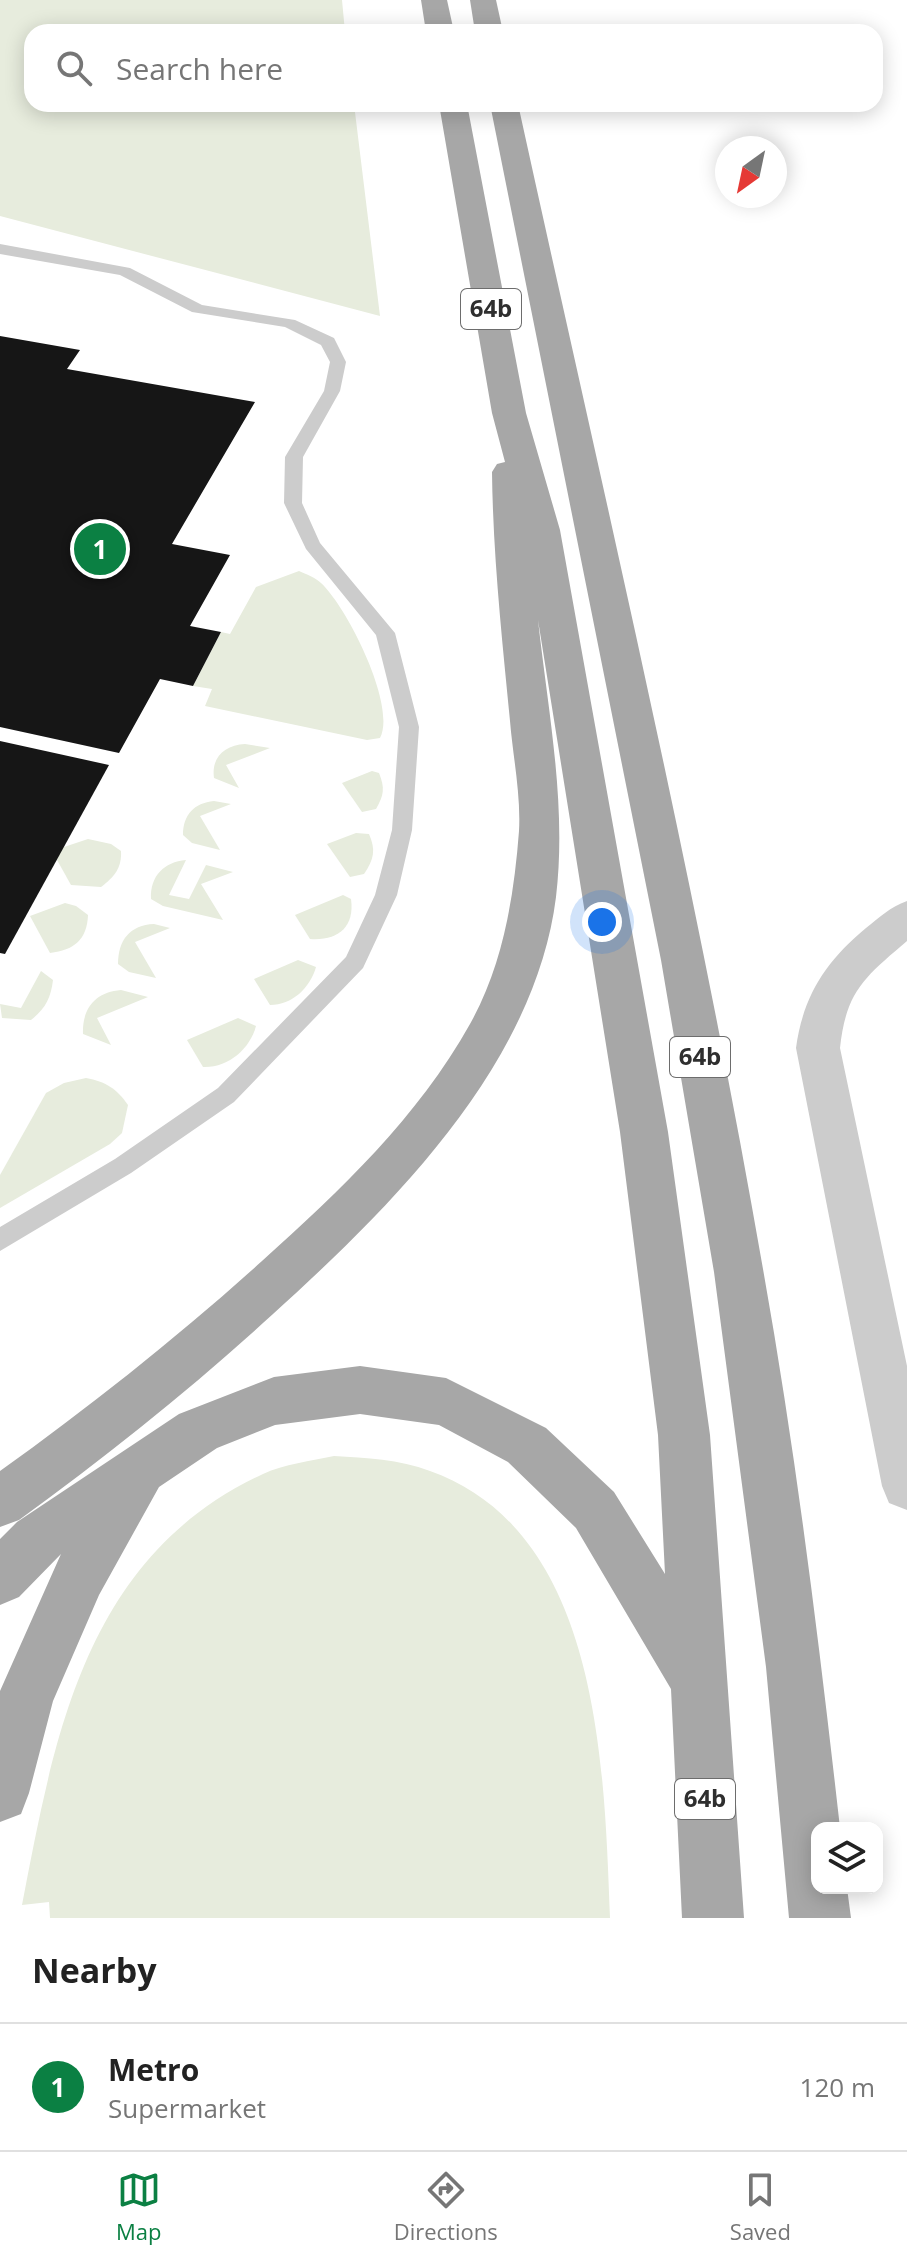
<!DOCTYPE html>
<style>
:root{--surface:#fff;--page:#f2f2f2;--text:#222;--muted:#767676;--line:#e0e0e0;--accent:#0b8043}
body{margin:0;font-family:"Open Sans",sans-serif;background:var(--page);color:var(--text)}
.controls{position:absolute;right:24px;bottom:24px;display:grid;overflow:hidden;border-radius:16px;box-shadow:0 4px 20px #0003}
.controls button{width:72px;height:72px;display:grid;place-items:center;padding:0;border:0;border-bottom:2px solid var(--line);background:var(--surface);color:var(--text);font:40px sans-serif}
.compass{position:absolute;left:715px;top:136px;width:72px;height:72px;border-radius:50%;background:var(--surface);box-shadow:0 4px 20px #0003;rotate:213deg}
.you{position:absolute;left:602px;top:922px;width:28px;height:28px;margin:-20px;border:6px solid #fff;border-radius:50%;background:#1a73e8;box-shadow:0 0 0 12px #1a73e833}
.badge{display:grid;place-items:center;width:52px;height:52px;border-radius:50%;background:var(--accent);color:#fff;font-size:26px;font-weight:700}
.pin{position:absolute;translate:-50% -50%;border:4px solid #fff;box-shadow:0 2px 8px #0006}
.list{margin:0;padding:0;list-style:none}
h2{display:flex;justify-content:space-between;align-items:center;height:104px;margin:0;padding:0 32px;font-size:34px}
h2 small{font-size:26px;font-weight:400;color:var(--muted)}
.list li{display:grid;grid-template-columns:52px 1fr auto;gap:24px;align-items:center;box-sizing:border-box;height:128px;padding:0 32px;border-top:2px solid var(--line)}
.list b{display:block;font-size:30px;white-space:nowrap}
.list p{margin:0;font-size:26px;white-space:nowrap;color:var(--muted)}
.list em{font-size:26px;font-style:normal;color:var(--muted)}
.icon{flex:none;width:44px;height:44px;fill:none;stroke:currentColor;stroke-width:2;stroke-linecap:round;stroke-linejoin:round}
.map{position:relative;flex:none;width:907px;height:1918px;overflow:hidden}
.search{position:absolute;background:var(--surface);box-shadow:0 4px 20px #0003;left:24px;right:24px;top:24px;height:88px;display:flex;align-items:center;gap:20px;box-sizing:border-box;padding:0 28px;border-radius:24px;color:var(--muted);font-size:30px}
.sheet{height:232px;background:var(--surface)}
nav{display:flex;justify-content:space-around;align-items:center;box-sizing:border-box;height:112px;border-top:2px solid var(--line);background:var(--surface);font-size:22px;color:var(--muted)}
nav a{display:grid;justify-items:center;gap:4px}
nav .on{color:var(--accent)}
.map>svg:first-child{display:block}
.green{fill:#e7ecdd}
.building{fill:#161616}
.lines{fill:none;stroke-linecap:round;stroke-linejoin:round}
.lane{fill:#ccc;fill-rule:evenodd}
.street{fill:#ccc;fill-rule:evenodd}
.primary{fill:#a7a7a7;fill-rule:evenodd}
.labels{text-anchor:middle;stroke-width:8;stroke-linejoin:round;paint-order:stroke}
.shield{fill:#fff;stroke:#6d6d6d;stroke-width:2}
.shield-label{font-size:24px;font-weight:bold;fill:#2f2f2f}
</style>
<div class="map">
<svg width="907" height="1918" viewBox="0 0 907 1918">
<rect width="100%" height="100%" fill="#fff"/>
<g class="green">
<path d="M 0,0 L 342,0 L 345,32 L 32,32 L 32,104 L 354,104 L 380,316 L 0,216 Z"/>
<path d="M 299,571 C 306,574 316,578 321,583 C 347,607 397,706 380,738 L 367,740 L 205,706 L 212,689 L 193,686 L 221,632 L 230,634 L 256,587 Z"/>
<path d="M 245,744 L 270,748 L 226,765 L 239,788 L 214,778 C 211,757 225,745 245,744 Z"/>
<path d="M 372,771 L 379,773 C 385,788 384,795 376,809 L 362,812 L 342,783 Z"/>
<path d="M 214,801 L 231,804 L 200,816 L 220,850 L 192,843 L 183,835 C 183,815 194,803 214,801 Z"/>
<path d="M 356,833 L 369,834 C 376,850 374,859 364,874 L 350,877 L 327,844 Z"/>
<path d="M 88,839 L 111,844 L 121,851 C 122,868 114,877 101,887 L 71,885 L 52,851 Z"/>
<path d="M 186,860 L 169,895 L 189,899 L 206,865 L 233,872 L 201,884 L 223,920 L 163,906 L 151,899 C 150,876 164,862 186,860 Z"/>
<path d="M 343,895 L 351,899 C 355,928 337,941 310,939 L 295,915 Z"/>
<path d="M 65,903 L 76,906 L 88,915 C 87,940 74,950 50,953 L 30,916 Z"/>
<path d="M 154,924 L 170,928 L 135,942 L 156,978 L 129,972 L 118,964 C 118,940 130,925 154,924 Z"/>
<path d="M 298,960 L 316,967 C 310,988 292,1005 270,1005 L 254,979 Z"/>
<path d="M 41,971 L 53,980 C 51,998 45,1009 31,1020 L 2,1018 L 0,1004 L 21,1008 Z"/>
<path d="M 121,990 L 148,997 L 97,1018 L 111,1045 L 83,1034 C 82,1009 95,992 121,990 Z"/>
<path d="M 238,1018 L 256,1026 C 250,1049 228,1068 203,1067 L 187,1040 Z"/>
<path d="M 86,1078 C 106,1082 116,1088 128,1105 L 122,1133 L 110,1144 L 0,1208 L 0,1175 L 46,1093 L 64,1083 Z"/>
<path d="M 334,1456 C 366,1458 399,1459 430,1471 C 601,1532 604,1767 610,1918 L 50,1918 L 49,1902 L 22,1905 C 55,1733 86,1556 263,1474 C 284,1464 311,1461 334,1456 Z"/>
</g>
<g class="building">
<path d="M 0,336 L 80,350 L 67,369 L 255,402 L 172,544 L 230,555 L 190,626 L 221,632 L 193,686 L 160,679 L 119,753 L 0,727 Z"/>
<path d="M 0,741 L 109,765 L 5,954 L 0,953 Z"/>
</g>
<g class="lines">
<path class="lane" d="M 0,244 L 130,268 L 202,305 L 295,320 L 334,338 L 346,362 L 340,391 L 303,457 L 302,503 L 320,543 L 395,633 L 419,727 L 412,830 L 397,895 L 363,968 L 234,1102 L 131,1173 L 0,1251 L 0,1227 L 115,1159 L 218,1088 L 346,957 L 375,895 L 392,830 L 399,727 L 376,635 L 306,549 L 284,503 L 285,457 L 324,391 L 330,362 L 321,345 L 285,327 L 192,312 L 120,275 L 0,254 Z"/>
<path class="street" d="M 907,901 L 907,941 C 865,977 846,991 840,1048 L 907,1366 L 907,1510 L 889,1503 L 882,1486 L 796,1048 C 803,996 826,961 866,928 C 880,917 890,907 907,901 Z"/>
<g class="primary">
<path d="M 421,0 L 447,0 L 454,32 L 426,32 Z"/>
<path d="M 470,0 L 496,0 L 503,32 L 475,32 Z"/>
<path d="M 439,104 L 467,104 L 526,413 L 560,530 L 668,1132 L 710,1435 L 744,1918 L 682,1918 L 671,1689 L 576,1528 L 508,1462 L 439,1425 L 360,1414 L 275,1425 L 217,1448 L 159,1487 L 99,1595 L 53,1701 L 29,1793 L 21,1814 L 0,1822 L 0,1691 L 61,1554 L 19,1597 L 0,1605 L 0,1539 L 17,1522 L 179,1414 L 274,1377 L 360,1366 L 446,1378 L 546,1428 L 614,1492 L 665,1574 L 658,1435 L 620,1132 L 538,620 C 548,711 567,805 556,897 C 535,1065 392,1206 273,1314 C 192,1388 107,1456 19,1520 L 0,1527 L 0,1471 C 91,1406 179,1336 262,1261 C 340,1191 418,1117 470,1024 C 503,965 514,897 519,831 C 521,795 513,757 510,721 C 502,638 493,556 492,472 L 497,464 L 505,462 L 492,413 Z"/>
<path d="M 490,104 L 518,104 C 603,492 695,878 763,1269 C 796,1454 819,1641 840,1828 L 817,1828 L 817,1888 L 847,1888 L 851,1918 L 789,1918 L 766,1667 L 714,1272 L 661,960 Z"/>
</g>
</g>
<g class="labels">
<g class="shield">
<rect x="461" y="289" width="60" height="40" rx="6"/>
<rect x="670" y="1037" width="60" height="40" rx="6"/>
<rect x="675" y="1779" width="60" height="40" rx="6"/>
</g>
<g class="shield-label">
<text x="491" y="317">64b</text>
<text x="700" y="1065">64b</text>
<text x="705" y="1807">64b</text>
</g>
</g>
</svg>
<div class="controls">
<button><svg class="icon" aria-label="layers" viewBox="0 0 24 24"><path d="M12 4l9 5-9 5-9-5zM3 14l9 5 9-5"/></svg></button>
</div>
<svg class="compass" viewBox="-18 -18 36 36"><path d="M0-13l5 13h-10z" fill="#e53935"/><path d="M0 13l5-13h-10z" fill="#767676"/></svg>
<div class="you"></div>
<div class="pin badge" style="left:100px;top:549px">1</div>
<div class="search"><svg class="icon" aria-label="search" viewBox="0 0 24 24"><circle cx="10" cy="10" r="6"/><path d="M15 15l6 6"/></svg>Search here</div>
</div>
<section class="sheet">
<h2>Nearby<small></small></h2>
<ul class="list">
<li><span class="badge">1</span><div><b>Metro</b><p>Supermarket</p></div><em>120 m</em></li>
</ul>
</section>
<nav>
<a class="on"><svg class="icon" aria-label="map" viewBox="0 0 24 24"><path d="M3 6l6-2 6 2 6-2v14l-6 2-6-2-6 2zM9 4v14M15 6v14"/></svg>Map</a>
<a><svg class="icon" aria-label="directions" viewBox="0 0 24 24"><path d="M12 3l9 9-9 9-9-9zM9 14v-3h6M13 9l2 2-2 2"/></svg>Directions</a>
<a><svg class="icon" aria-label="saved" viewBox="0 0 24 24"><path d="M7 4h10v16l-5-4-5 4z"/></svg>Saved</a>
</nav>
